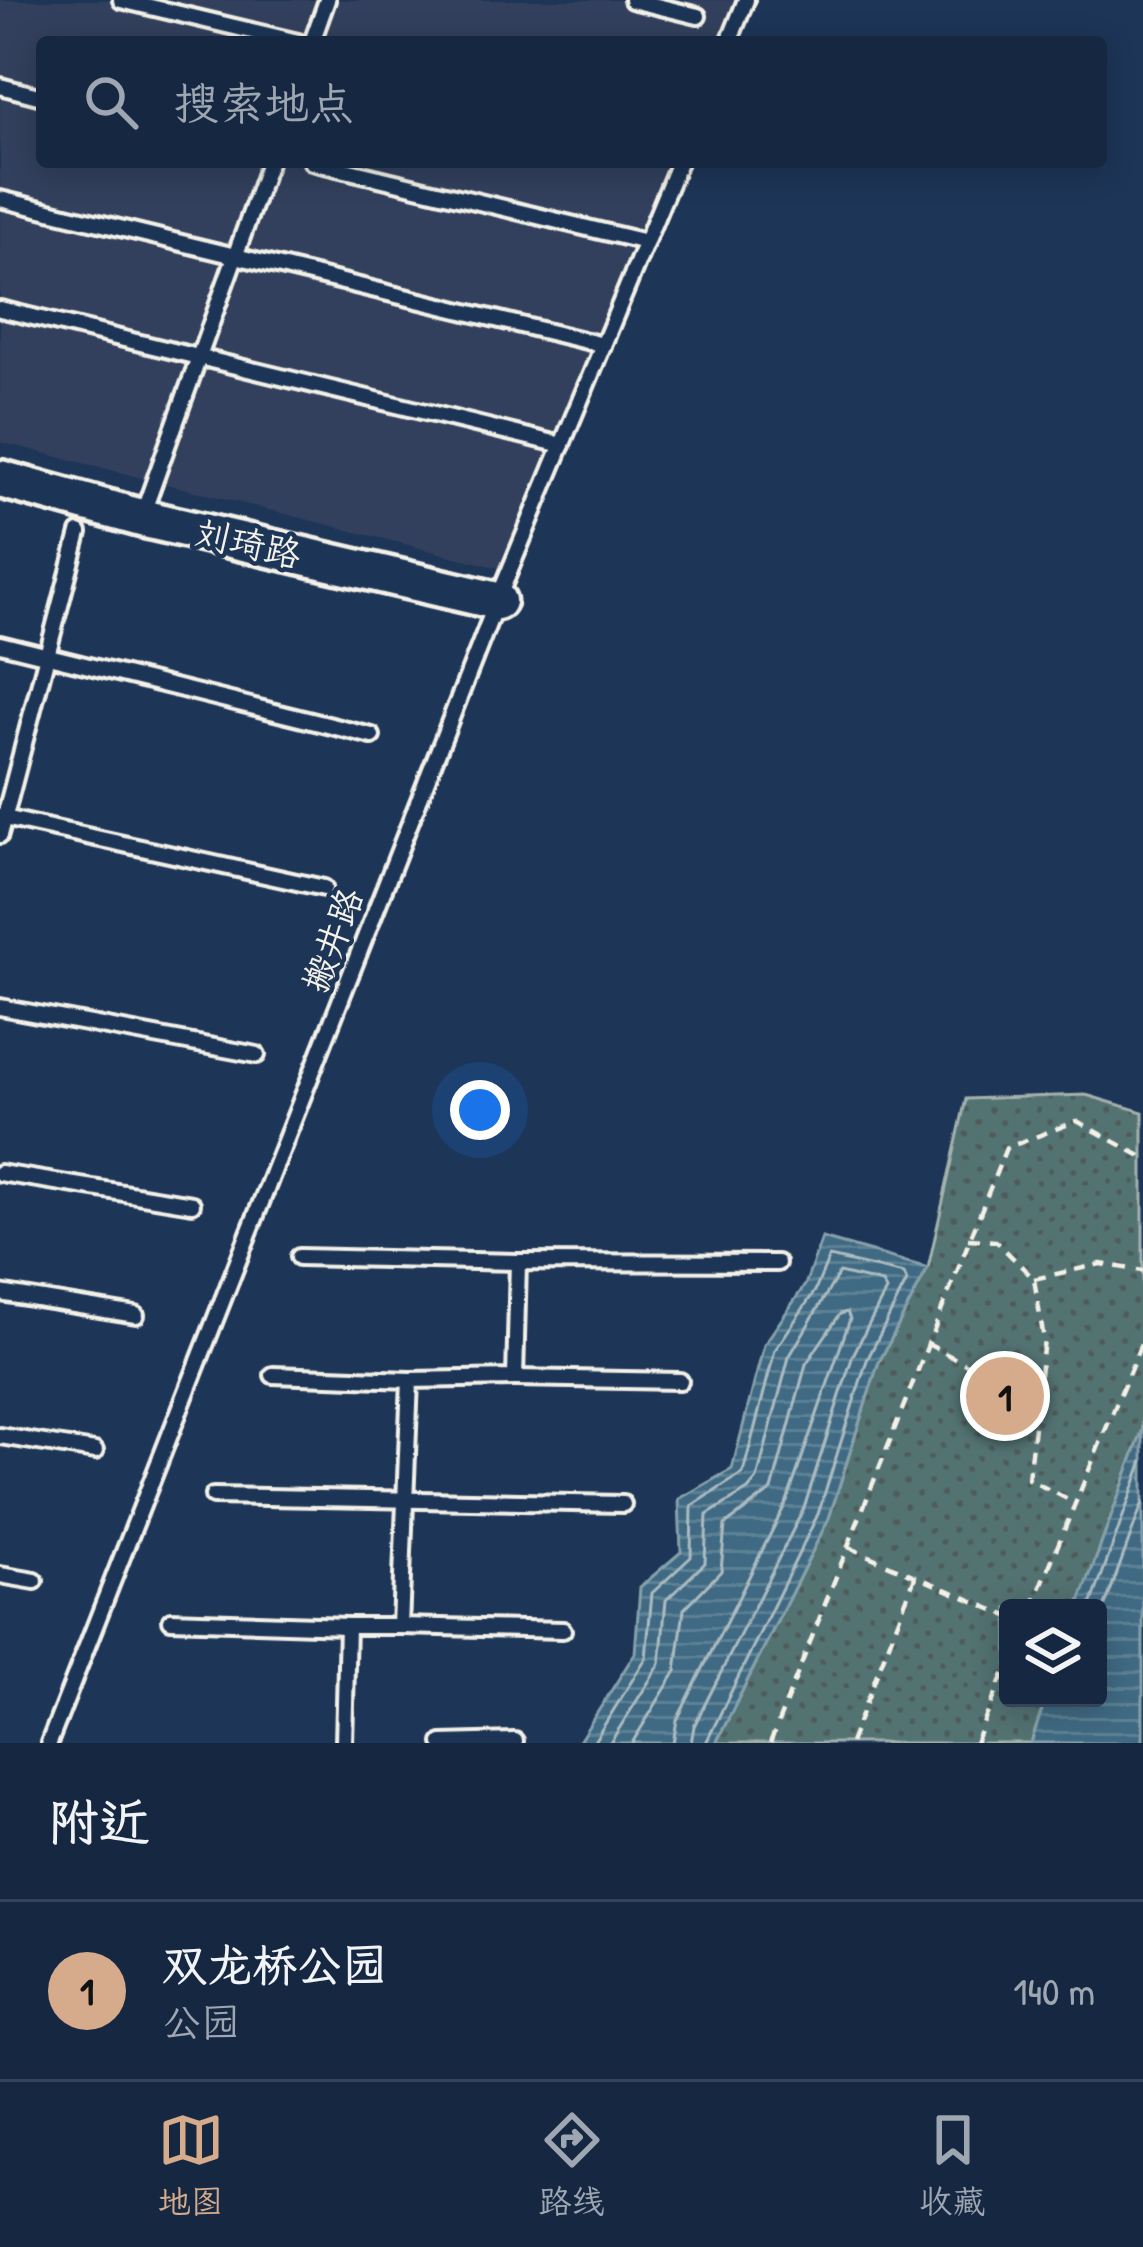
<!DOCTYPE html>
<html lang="zh">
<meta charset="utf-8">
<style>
:root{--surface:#162841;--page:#1f3048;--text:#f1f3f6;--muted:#9ea6b1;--line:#35445a;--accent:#d6ab8b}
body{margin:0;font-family:"Patrick Hand","LXGW WenKai TC",sans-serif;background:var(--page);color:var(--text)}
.controls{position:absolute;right:36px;bottom:36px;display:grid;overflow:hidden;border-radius:12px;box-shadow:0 6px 30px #0003}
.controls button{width:108px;height:108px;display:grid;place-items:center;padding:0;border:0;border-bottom:3px solid var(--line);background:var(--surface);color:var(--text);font:60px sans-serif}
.you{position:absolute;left:480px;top:1110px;width:42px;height:42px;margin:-30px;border:9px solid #fff;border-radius:50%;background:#1a73e8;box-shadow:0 0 0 18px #1a73e833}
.badge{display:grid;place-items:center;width:78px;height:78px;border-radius:50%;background:var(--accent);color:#111;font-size:39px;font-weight:700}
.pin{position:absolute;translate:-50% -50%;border:6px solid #fff;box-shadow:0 3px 12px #0006}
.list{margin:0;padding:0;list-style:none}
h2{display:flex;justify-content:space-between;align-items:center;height:156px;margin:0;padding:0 48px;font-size:51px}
h2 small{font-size:39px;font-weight:400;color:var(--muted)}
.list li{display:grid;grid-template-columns:78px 1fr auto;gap:36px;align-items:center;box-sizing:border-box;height:180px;padding:0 48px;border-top:3px solid var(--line)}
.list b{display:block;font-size:45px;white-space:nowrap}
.list p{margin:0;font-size:39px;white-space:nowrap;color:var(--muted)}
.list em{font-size:39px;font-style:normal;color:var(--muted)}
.icon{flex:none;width:66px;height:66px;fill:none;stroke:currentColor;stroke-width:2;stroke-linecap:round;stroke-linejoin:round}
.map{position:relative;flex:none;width:1143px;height:1743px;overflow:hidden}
.search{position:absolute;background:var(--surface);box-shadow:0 6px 30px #0003;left:36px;right:36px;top:36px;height:132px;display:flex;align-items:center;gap:30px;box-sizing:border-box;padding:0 42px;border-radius:12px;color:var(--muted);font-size:45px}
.sheet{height:336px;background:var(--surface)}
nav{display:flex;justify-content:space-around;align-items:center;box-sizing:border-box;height:168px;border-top:3px solid var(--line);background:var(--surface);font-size:33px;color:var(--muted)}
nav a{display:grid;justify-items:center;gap:6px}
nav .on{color:var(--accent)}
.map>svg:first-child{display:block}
.built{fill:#31415d}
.park{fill:url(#park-dots);stroke:#a4b2ad;stroke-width:3}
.water{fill:url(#water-rules);stroke:#87a1ab;stroke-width:3}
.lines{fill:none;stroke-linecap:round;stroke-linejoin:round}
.shore{stroke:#acbbc0;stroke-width:3}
.lane-casing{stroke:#f4f1e8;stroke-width:22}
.secondary-casing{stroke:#f4f1e8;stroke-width:45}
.path{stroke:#f4f1e8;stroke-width:4.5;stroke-dasharray:12 9;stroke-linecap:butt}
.lane{stroke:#1d3557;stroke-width:14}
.secondary{stroke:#1d3557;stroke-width:36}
.labels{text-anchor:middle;stroke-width:9;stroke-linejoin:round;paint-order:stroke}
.street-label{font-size:36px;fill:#f4f1e8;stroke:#1d3557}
</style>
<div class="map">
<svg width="1143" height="1743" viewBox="0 0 1143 1743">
<defs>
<pattern id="park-dots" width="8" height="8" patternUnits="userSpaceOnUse" patternTransform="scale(3)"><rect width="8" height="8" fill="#537272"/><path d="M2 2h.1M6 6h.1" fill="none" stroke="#4e5b5a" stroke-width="1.8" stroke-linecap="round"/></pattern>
<pattern id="water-rules" width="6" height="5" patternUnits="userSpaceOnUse" patternTransform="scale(3)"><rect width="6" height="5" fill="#3f6b83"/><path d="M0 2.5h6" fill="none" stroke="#5b8195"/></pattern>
</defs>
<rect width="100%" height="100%" fill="#1d3557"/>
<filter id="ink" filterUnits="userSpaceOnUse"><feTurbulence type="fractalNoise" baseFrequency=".00833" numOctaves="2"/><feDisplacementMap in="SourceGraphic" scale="24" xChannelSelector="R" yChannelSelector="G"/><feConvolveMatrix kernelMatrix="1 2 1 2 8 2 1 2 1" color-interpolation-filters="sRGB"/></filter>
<g filter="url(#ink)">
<path class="built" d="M 0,0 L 740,0 L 723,42 L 42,42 L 42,162 L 674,162 L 507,570 L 0,442 Z"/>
<path class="park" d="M 1086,1095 L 1143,1112 L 1143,1429 L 1078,1608 L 1008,1608 L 1008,1698 L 1046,1698 L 1031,1743 L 716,1743 L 829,1518 L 878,1364 L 928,1268 L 966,1099 Z"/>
<g class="water">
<path d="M 822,1238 L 928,1268 L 878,1364 L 829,1518 L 716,1743 L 578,1743 L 635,1653 L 640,1587 L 681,1552 L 679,1499 L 732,1469 L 764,1345 L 805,1285 Z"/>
<path d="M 1143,1429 L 1143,1743 L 1031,1743 L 1046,1698 L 1098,1698 L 1098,1608 L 1078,1608 Z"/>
</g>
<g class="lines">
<g class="shore">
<path d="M 1090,1608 L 1143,1461"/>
<path d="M 1098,1625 L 1143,1502"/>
<path d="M 593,1743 L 646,1658 L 652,1593 L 691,1557 L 692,1506 L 743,1473 L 775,1350 L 815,1291 L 829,1257 L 904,1274 L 907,1281 L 867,1360 L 818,1514 L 706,1743"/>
<path d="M 610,1743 L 660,1664 L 666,1600 L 705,1563 L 707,1515 L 748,1490 L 757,1479 L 789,1357 L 839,1273 L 882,1283 L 886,1291 L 853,1355 L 804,1508 L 694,1726 L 691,1743"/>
<path d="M 632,1743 L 676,1671 L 684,1609 L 721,1571 L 725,1525 L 772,1490 L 806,1364 L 840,1314 L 847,1312 L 850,1319 L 787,1501 L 677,1720 L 673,1743"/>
</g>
<defs>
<g id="lane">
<path d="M 121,0 L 298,42"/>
<path d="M 632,0 L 698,16"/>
<path d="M 312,42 L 327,0"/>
<path d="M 729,42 L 746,0"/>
<path d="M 0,86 L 42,97"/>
<path d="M 312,162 L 646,242"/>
<path d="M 0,199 L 603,345"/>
<path d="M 0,309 L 562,445"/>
<path d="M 143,513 L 269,162"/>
<path d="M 0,644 L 372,736"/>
<path d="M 0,817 L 324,888"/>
<path d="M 0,835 L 79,533"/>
<path d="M 0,1007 L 257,1055"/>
<path d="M 0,1173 L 192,1204"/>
<path d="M 299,1257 L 518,1262"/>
<path d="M 0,1293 L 136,1315"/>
<path d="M 273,1375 L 410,1380"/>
<path d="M 515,1378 L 680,1381"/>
<path d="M 0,1436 L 95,1451"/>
<path d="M 213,1496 L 623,1504"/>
<path d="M 0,1575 L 35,1581"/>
<path d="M 171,1620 L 347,1626"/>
<path d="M 400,1626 L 563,1630"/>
<path d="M 49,1743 L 497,601 L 679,162"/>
<path d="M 344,1743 L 347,1626 L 400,1626 L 410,1380 L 515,1378 L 518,1262 L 777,1263"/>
<path d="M 442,1743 L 515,1741"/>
</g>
<path id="secondary" d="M 0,479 L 141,518 L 497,601"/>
</defs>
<use href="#lane" class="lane-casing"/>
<use href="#secondary" class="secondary-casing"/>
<g class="path">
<path d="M 968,1239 L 996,1241 L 1034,1279 L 1044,1340 L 1028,1479 L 1075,1503"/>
<path d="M 1034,1279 L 1101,1264 L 1143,1271"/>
<path d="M 926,1343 L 1036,1402"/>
<path d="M 848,1547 L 1008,1616"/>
<path d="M 1032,1608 L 1143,1339"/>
<path d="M 770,1743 L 1006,1148 L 1077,1121 L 1143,1157"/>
<path d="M 850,1743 L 915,1577"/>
<path d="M 975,1743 L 1008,1665"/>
</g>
<use href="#lane" class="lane"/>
<use href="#secondary" class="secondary"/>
</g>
</g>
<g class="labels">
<g class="street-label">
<text transform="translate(248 543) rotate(13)" y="13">刘琦路</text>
<text transform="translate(332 940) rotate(-69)" y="13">搬井路</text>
</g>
</g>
</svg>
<div class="controls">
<button><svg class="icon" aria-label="layers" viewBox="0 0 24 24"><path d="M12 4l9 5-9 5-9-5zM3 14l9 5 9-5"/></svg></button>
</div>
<div class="you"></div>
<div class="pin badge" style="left:1005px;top:1396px">1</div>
<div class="search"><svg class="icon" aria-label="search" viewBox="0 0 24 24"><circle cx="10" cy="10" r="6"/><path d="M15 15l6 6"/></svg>搜索地点</div>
</div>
<section class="sheet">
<h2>附近<small></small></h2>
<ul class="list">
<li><span class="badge">1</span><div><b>双龙桥公园</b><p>公园</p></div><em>140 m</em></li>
</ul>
</section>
<nav>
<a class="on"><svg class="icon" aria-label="map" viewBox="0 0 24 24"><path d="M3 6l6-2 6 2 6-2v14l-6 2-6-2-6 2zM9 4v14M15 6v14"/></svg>地图</a>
<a><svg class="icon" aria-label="directions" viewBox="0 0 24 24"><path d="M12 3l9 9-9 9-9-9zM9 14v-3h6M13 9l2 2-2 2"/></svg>路线</a>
<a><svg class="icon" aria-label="saved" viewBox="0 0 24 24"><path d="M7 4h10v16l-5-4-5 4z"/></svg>收藏</a>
</nav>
